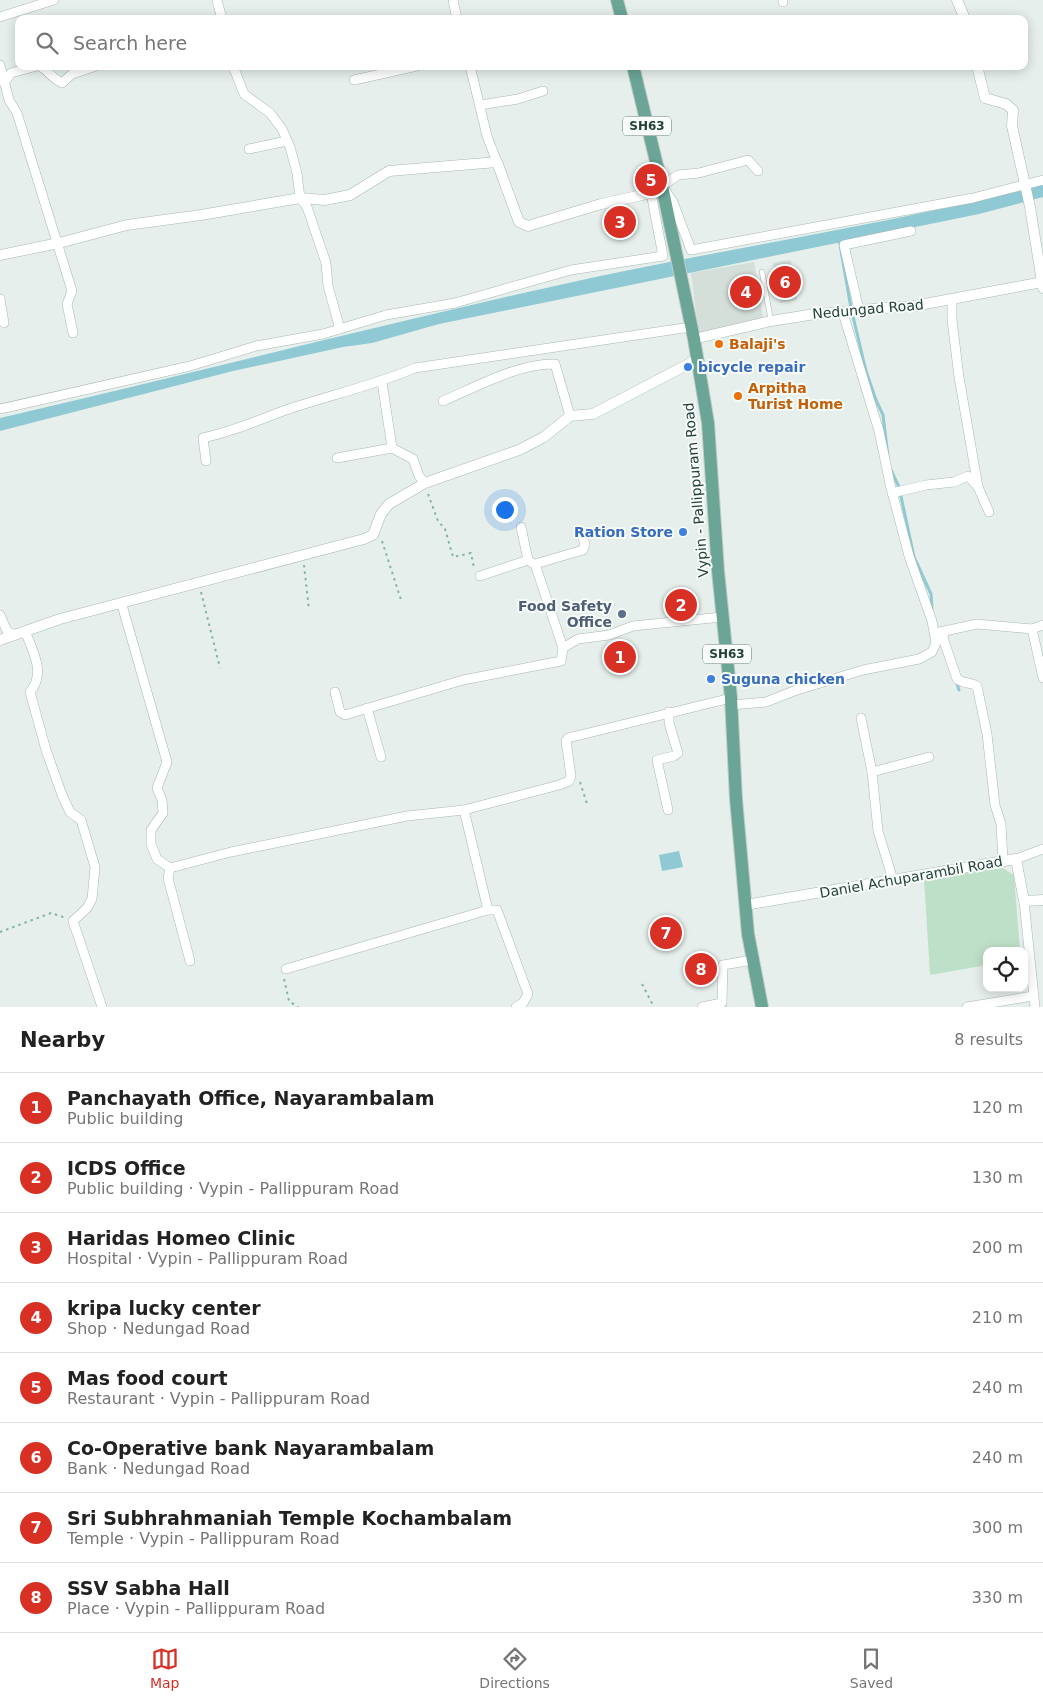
<!DOCTYPE html>
<meta charset="utf-8">
<style>
:root{--surface:#fff;--page:#f6f6f6;--text:#222;--muted:#767676;--line:#e0e0e0;--accent:#d93025}
body{margin:0;font-family:"DejaVu Sans",sans-serif;background:var(--page);color:var(--text)}
.controls{position:absolute;right:15px;bottom:15px;display:grid;overflow:hidden;border-radius:10px;box-shadow:0 2px 12px #0003}
.controls button{width:45px;height:45px;display:grid;place-items:center;padding:0;border:0;border-bottom:1px solid var(--line);background:var(--surface);color:var(--text);font:25px sans-serif}
.you{position:absolute;left:504px;top:509px;width:18px;height:18px;margin:-12px;border:4px solid #fff;border-radius:50%;background:#1a73e8;box-shadow:0 0 0 8px #1a73e833}
.badge{display:grid;place-items:center;width:32px;height:32px;border-radius:50%;background:var(--accent);color:#fff;font-size:16px;font-weight:700}
.pin{position:absolute;translate:-50% -50%;border:2px solid #fff;box-shadow:0 1px 5px #0006}
.list{margin:0;padding:0;list-style:none}
h2{display:flex;justify-content:space-between;align-items:center;height:65px;margin:0;padding:0 20px;font-size:21px}
h2 small{font-size:16px;font-weight:400;color:var(--muted)}
.list li{display:grid;grid-template-columns:32px 1fr auto;gap:15px;align-items:center;box-sizing:border-box;height:70px;padding:0 20px;border-top:1px solid var(--line)}
.list b{display:block;font-size:19px;white-space:nowrap}
.list p{margin:0;font-size:16px;white-space:nowrap;color:var(--muted)}
.list em{font-size:16px;font-style:normal;color:var(--muted)}
.icon{flex:none;width:28px;height:28px;fill:none;stroke:currentColor;stroke-width:2;stroke-linecap:round;stroke-linejoin:round}
.map{position:relative;flex:none;width:1043px;height:1007px;overflow:hidden}
.search{position:absolute;background:var(--surface);box-shadow:0 2px 12px #0003;left:15px;right:15px;top:15px;height:55px;display:flex;align-items:center;gap:12px;box-sizing:border-box;padding:0 18px;border-radius:10px;color:var(--muted);font-size:19px}
.sheet{height:625px;background:var(--surface)}
nav{display:flex;justify-content:space-around;align-items:center;box-sizing:border-box;height:70px;border-top:1px solid var(--line);background:var(--surface);font-size:14px;color:var(--muted)}
nav a{display:grid;justify-items:center;gap:2px}
nav .on{color:var(--accent)}
.map>svg:first-child{display:block}
.built{fill:#d4dfda}
.green{fill:#bfe0c8}
.water{fill:#8ec9d4}
.lines{fill:none;stroke-linecap:round;stroke-linejoin:round}
.stream{stroke:#8ec9d4;stroke-width:3}
.service-casing{stroke:#a8b8b2;stroke-width:5.5}
.minor-casing{stroke:#a8b8b2;stroke-width:10}
.tertiary-casing{stroke:#a8b8b2;stroke-width:11}
.primary-casing{stroke:#c2cac8;stroke-width:14}
.path{stroke:#86b3a5;stroke-width:2;stroke-dasharray:2.5 4;stroke-linecap:butt}
.service{stroke:#fff;stroke-width:4.5}
.minor{stroke:#fff;stroke-width:9}
.tertiary{stroke:#fff;stroke-width:10}
.primary{stroke:#6aa596;stroke-width:12}
.food-dot{fill:#e8710a;stroke:#f7fbf9;stroke-width:2}
.shop-dot{fill:#3f7fe0;stroke:#f7fbf9;stroke-width:2}
.service-dot{fill:#5c6f8a;stroke:#f7fbf9;stroke-width:2}
.labels{text-anchor:middle;stroke-width:4;stroke-linejoin:round;paint-order:stroke}
.shield{fill:#f7fbf9;stroke:#637a73;stroke-width:1}
.shield-label{font-size:12px;font-weight:bold;fill:#24423a}
.street-label{font-size:14px;fill:#24423a;stroke:#f7fbf9}
.food-label{font-size:14px;font-weight:bold;fill:#c56008;stroke:#f7fbf9;text-anchor:start}
.shop-label{font-size:14px;font-weight:bold;fill:#366cbe;stroke:#f7fbf9;text-anchor:start}
.service-label{font-size:14px;font-weight:bold;fill:#4e5e75;stroke:#f7fbf9;text-anchor:end}
</style>
<div class="map">
<svg width="1043" height="1007" viewBox="0 0 1043 1007">
<rect width="100%" height="100%" fill="#e6efeb"/>
<g class="built">
<path d="M 791,260 L 797,300 L 780,303 L 773,263 Z"/>
<path d="M 754,262 L 764,324 L 699,336 L 691,273 Z"/>
</g>
<path class="green" d="M 1003,868 L 1014,875 L 1020,951 L 987,951 L 987,965 L 930,975 L 924,878 Z"/>
<g class="water">
<path d="M 1043,185 L 1043,197 L 979,214 L 439,324 L 372,343 L 343,347 L 233,371 L 0,431 L 0,418 C 197,373 393,321 591,278 C 741,246 894,223 1043,185 Z"/>
<path d="M 679,851 L 683,867 L 662,871 L 659,855 Z"/>
</g>
<g class="lines">
<g class="stream">
<path d="M 839,239 L 851,308 L 866,371 L 876,400 L 883,415 L 888,457"/>
<path d="M 891,470 L 899,487 L 914,557 L 931,594 L 932,609"/>
<path d="M 956,681 L 959,690"/>
</g>
<defs>
<path id="service" d="M 762,272 L 771,321"/>
<g id="minor">
<path d="M 217,0 L 222,19"/>
<path d="M 453,0 L 457,19"/>
<path d="M 783,0 L 783,2"/>
<path d="M 0,17 L 54,0"/>
<path d="M 0,65 L 9,100 L 17,113 L 72,291 L 67,304 L 73,333"/>
<path d="M 40,66 C 50,72 50,77 62,83 L 72,74 L 96,66"/>
<path d="M 233,66 L 244,94 L 270,113 L 282,129 L 290,147 L 297,173 L 300,198 L 307,207 L 326,263 L 328,286 L 340,329"/>
<path d="M 470,66 L 487,136 L 497,162"/>
<path d="M 354,80 L 417,66"/>
<path d="M 4,83 L 11,73 L 37,66"/>
<path d="M 480,105 L 518,99 L 543,91"/>
<path d="M 249,149 L 287,141"/>
<path d="M 758,171 L 748,160 L 699,173 L 678,175 L 662,186 L 673,202 L 691,250 L 973,198 L 1043,180"/>
<path d="M 0,299 L 4,323"/>
<path d="M 952,299 L 952,320 L 959,377 L 978,487 L 989,512"/>
<path d="M 847,312 L 859,310 L 844,245 L 911,231"/>
<path d="M 382,382 L 392,448"/>
<path d="M 443,401 C 476,387 519,363 555,364 L 570,416"/>
<path d="M 0,409 L 190,366 L 256,346 L 323,334 L 386,315 L 455,303 L 571,270 L 663,256 L 651,193"/>
<path d="M 337,458 L 392,448 L 413,459 L 419,476 L 425,483"/>
<path d="M 206,461 L 203,438 C 234,431 254,422 283,411 C 327,396 372,386 415,368 L 684,328"/>
<path d="M 892,493 L 926,485 L 954,482 L 968,476 L 978,487"/>
<path d="M 521,527 L 528,560 L 532,563"/>
<path d="M 582,535 L 585,544 L 583,550 L 535,564 L 563,648 L 578,639 L 609,635 L 633,626 L 722,617"/>
<path d="M 480,576 L 528,560"/>
<path d="M 122,605 L 167,762 L 157,788 L 162,800 L 163,813 L 151,830 L 151,844 L 157,859 L 170,868 L 231,852 L 407,816 L 464,810 L 559,785 L 569,781 L 571,776 L 566,741 L 568,738 L 731,698"/>
<path d="M 0,615 L 7,631 L 14,635"/>
<path d="M 1032,629 L 1043,678"/>
<path d="M 25,631 C 33,651 46,674 30,692 L 46,750 L 62,795 L 70,812 L 81,820 L 95,867 L 92,899 L 87,908 L 73,921 L 102,1007"/>
<path d="M 940,632 L 977,624 L 1032,629 L 1043,625"/>
<path d="M 944,632 L 943,638 L 957,679 C 964,684 970,682 977,686 L 987,734 L 995,805 L 1001,824 L 1003,861"/>
<path d="M 335,692 L 340,712 L 345,715 L 463,680 L 561,661 L 563,648"/>
<path d="M 731,705 L 766,702 L 794,691 L 863,670 L 919,659 L 932,652 L 936,643 L 932,621 L 909,556 L 890,484 L 879,431 L 843,313"/>
<path d="M 367,708 L 381,757"/>
<path d="M 861,718 L 872,772 L 878,831 L 893,880"/>
<path d="M 872,772 L 929,757"/>
<path d="M 464,810 L 488,910"/>
<path d="M 668,810 L 657,760 L 674,756 L 678,753 L 669,723 L 669,712"/>
<path d="M 1016,859 L 1043,849"/>
<path d="M 170,868 L 168,878 L 190,961"/>
<path d="M 1024,901 L 1035,1007"/>
<path d="M 286,969 L 488,910 L 497,910 L 528,994 L 523,1003 L 516,1007"/>
<path d="M 702,1007 L 722,1003 L 723,965 L 753,960"/>
<path d="M 967,1007 L 1033,996"/>
</g>
<g id="tertiary">
<path d="M 957,0 L 965,19"/>
<path d="M 977,66 L 985,98 L 1006,104 L 1013,110 L 1012,126 L 1030,207 L 1043,288"/>
<path d="M 0,255 L 59,243 L 127,225 L 201,215 L 300,198 L 325,200 L 350,195 L 389,171 L 497,162 L 519,222 L 528,226 L 601,204 L 651,193 L 662,186"/>
<path d="M 859,310 L 914,306 L 1043,282"/>
<path d="M 694,339 L 771,321 L 815,314 L 847,312"/>
<path d="M 0,640 L 60,619 L 364,539 L 373,535 L 381,514 L 389,504 L 425,483 L 519,450 L 544,437 L 570,416 L 593,414 L 698,359"/>
<path d="M 745,905 L 1016,859 L 1024,901 L 1043,900"/>
</g>
<g id="primary">
<path d="M 617,0 L 622,19"/>
<path d="M 633,66 L 662,186 L 694,339 L 708,423 L 718,571 L 731,698 L 736,799 L 748,934 L 762,1007"/>
</g>
</defs>
<use href="#service" class="service-casing"/>
<use href="#minor" class="minor-casing"/>
<use href="#tertiary" class="tertiary-casing"/>
<use href="#primary" class="primary-casing"/>
<g class="path">
<path d="M 428,494 L 438,521 L 445,529 L 453,557 L 471,553 L 474,568"/>
<path d="M 382,541 L 402,603"/>
<path d="M 304,565 L 309,610"/>
<path d="M 201,592 L 220,668"/>
<path d="M 580,782 L 587,804"/>
<path d="M 0,932 L 51,913 L 66,918"/>
<path d="M 284,979 L 289,1001 L 298,1007"/>
<path d="M 642,984 L 654,1007"/>
</g>
<use href="#service" class="service"/>
<use href="#minor" class="minor"/>
<use href="#tertiary" class="tertiary"/>
<use href="#primary" class="primary"/>
</g>
<g class="food-dot">
<circle cx="719" cy="344" r="5"/>
<circle cx="738" cy="396" r="5"/>
</g>
<g class="shop-dot">
<circle cx="688" cy="367" r="5"/>
<circle cx="683" cy="532" r="5"/>
<circle cx="711" cy="679" r="5"/>
</g>
<circle class="service-dot" cx="622" cy="614" r="5"/>
<g class="labels">
<g class="shield">
<rect x="623" y="116.5" width="48" height="19" rx="4"/>
<rect x="703" y="644.5" width="48" height="19" rx="4"/>
</g>
<g class="shield-label">
<text x="647" y="130">SH63</text>
<text x="727" y="658">SH63</text>
</g>
<g class="street-label">
<text transform="translate(868 309) rotate(-5)" y="5">Nedungad Road</text>
<text transform="translate(696 490) rotate(-95)" y="5">Vypin - Pallippuram Road</text>
<text transform="translate(911 877) rotate(-10)" y="5">Daniel Achuparambil Road</text>
</g>
<g class="food-label">
<text x="729" y="349">Balaji's</text>
<text x="748" y="393">Arpitha<tspan x="748" dy="16">Turist Home</tspan></text>
</g>
<g class="shop-label">
<text x="698" y="372">bicycle repair</text>
<text x="673" y="537" text-anchor="end">Ration Store</text>
<text x="721" y="684">Suguna chicken</text>
</g>
<g class="service-label">
<text x="612" y="611">Food Safety<tspan x="612" dy="16">Office</tspan></text>
</g>
</g>
</svg>
<div class="controls">
<button><svg class="icon" aria-label="locate" viewBox="0 0 24 24"><circle cx="12" cy="12" r="6"/><path d="M12 2v4M12 18v4M2 12h4M18 12h4"/></svg></button>
</div>
<div class="you"></div>
<div class="pin badge" style="left:620px;top:657px">1</div>
<div class="pin badge" style="left:681px;top:605px">2</div>
<div class="pin badge" style="left:620px;top:222px">3</div>
<div class="pin badge" style="left:746px;top:292px">4</div>
<div class="pin badge" style="left:651px;top:180px">5</div>
<div class="pin badge" style="left:785px;top:282px">6</div>
<div class="pin badge" style="left:666px;top:933px">7</div>
<div class="pin badge" style="left:701px;top:969px">8</div>
<div class="search"><svg class="icon" aria-label="search" viewBox="0 0 24 24"><circle cx="10" cy="10" r="6"/><path d="M15 15l6 6"/></svg>Search here</div>
</div>
<section class="sheet">
<h2>Nearby<small>8 results</small></h2>
<ul class="list">
<li><span class="badge">1</span><div><b>Panchayath Office, Nayarambalam</b><p>Public building</p></div><em>120 m</em></li>
<li><span class="badge">2</span><div><b>ICDS Office</b><p>Public building · Vypin - Pallippuram Road</p></div><em>130 m</em></li>
<li><span class="badge">3</span><div><b>Haridas Homeo Clinic</b><p>Hospital · Vypin - Pallippuram Road</p></div><em>200 m</em></li>
<li><span class="badge">4</span><div><b>kripa lucky center</b><p>Shop · Nedungad Road</p></div><em>210 m</em></li>
<li><span class="badge">5</span><div><b>Mas food court</b><p>Restaurant · Vypin - Pallippuram Road</p></div><em>240 m</em></li>
<li><span class="badge">6</span><div><b>Co-Operative bank Nayarambalam</b><p>Bank · Nedungad Road</p></div><em>240 m</em></li>
<li><span class="badge">7</span><div><b>Sri Subhrahmaniah Temple Kochambalam</b><p>Temple · Vypin - Pallippuram Road</p></div><em>300 m</em></li>
<li><span class="badge">8</span><div><b>SSV Sabha Hall</b><p>Place · Vypin - Pallippuram Road</p></div><em>330 m</em></li>
</ul>
</section>
<nav>
<a class="on"><svg class="icon" aria-label="map" viewBox="0 0 24 24"><path d="M3 6l6-2 6 2 6-2v14l-6 2-6-2-6 2zM9 4v14M15 6v14"/></svg>Map</a>
<a><svg class="icon" aria-label="directions" viewBox="0 0 24 24"><path d="M12 3l9 9-9 9-9-9zM9 14v-3h6M13 9l2 2-2 2"/></svg>Directions</a>
<a><svg class="icon" aria-label="saved" viewBox="0 0 24 24"><path d="M7 4h10v16l-5-4-5 4z"/></svg>Saved</a>
</nav>
